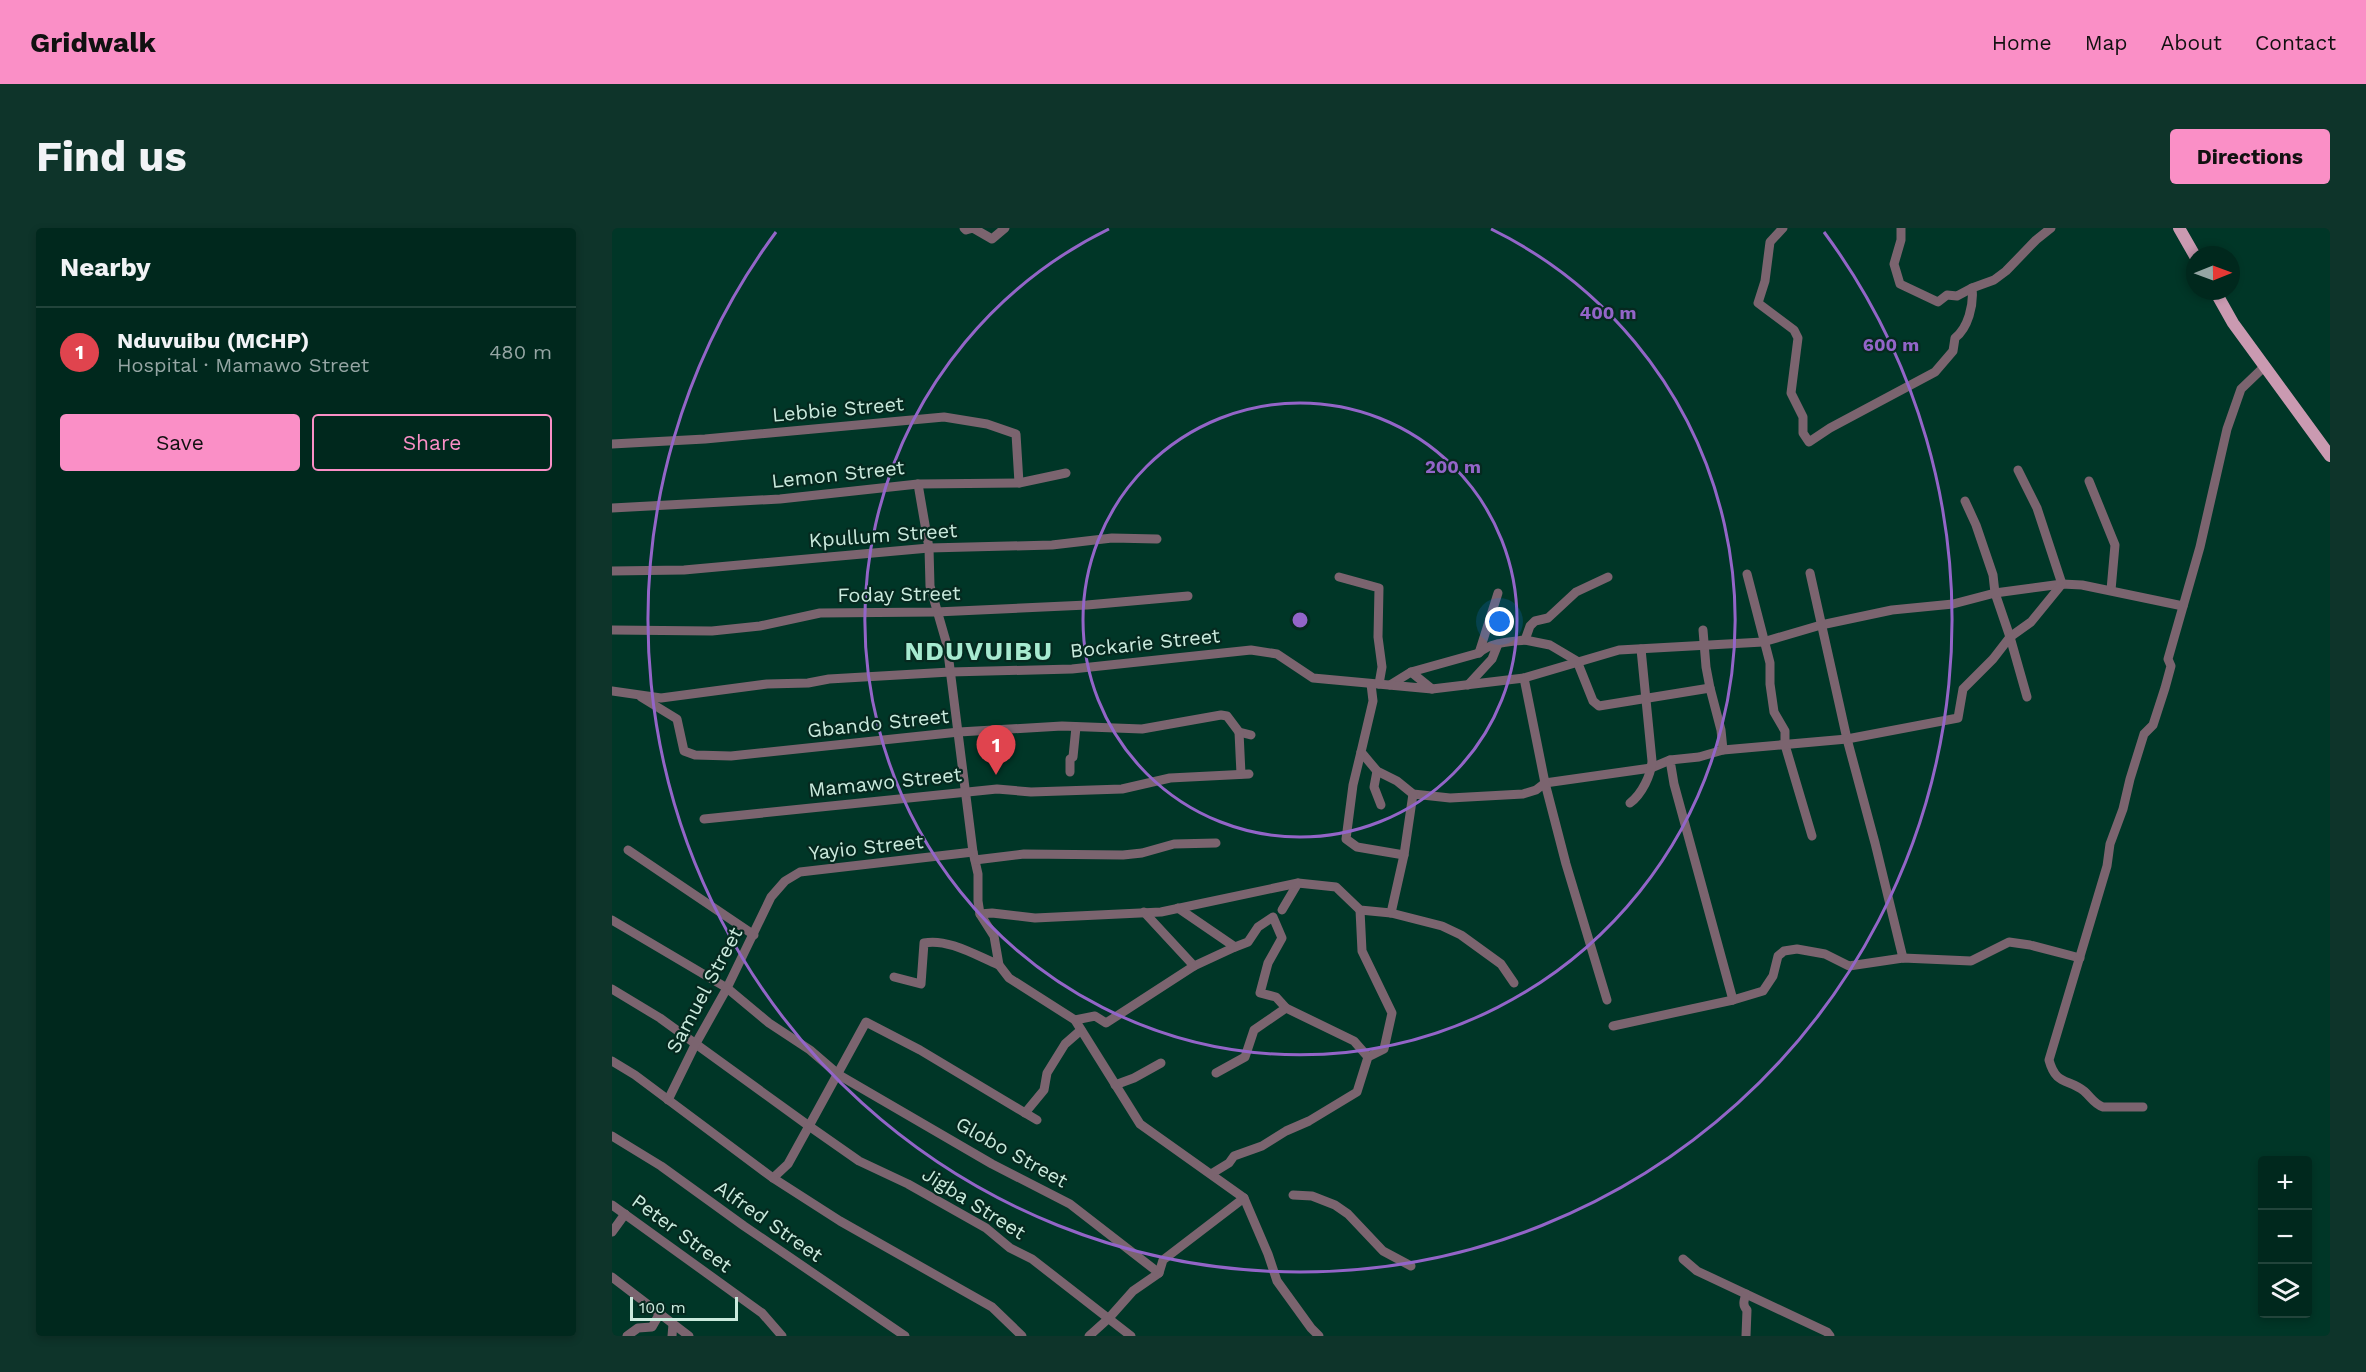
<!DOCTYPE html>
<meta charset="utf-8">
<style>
:root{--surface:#00281d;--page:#0e342a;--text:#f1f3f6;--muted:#95a6a4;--line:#22443b;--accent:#fa8fc6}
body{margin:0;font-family:"Work Sans",sans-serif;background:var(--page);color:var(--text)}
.controls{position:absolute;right:18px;bottom:18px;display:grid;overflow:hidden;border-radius:6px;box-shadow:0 3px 9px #0003}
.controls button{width:54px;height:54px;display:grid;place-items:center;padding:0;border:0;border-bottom:2px solid var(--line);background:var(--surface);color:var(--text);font:30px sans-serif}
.compass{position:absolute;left:1574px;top:18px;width:54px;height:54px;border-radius:50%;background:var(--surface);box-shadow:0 3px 9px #0003;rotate:89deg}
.scale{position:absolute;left:18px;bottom:15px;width:108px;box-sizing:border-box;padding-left:6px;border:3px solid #caeadd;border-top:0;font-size:16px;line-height:21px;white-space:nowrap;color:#caeadd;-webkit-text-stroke:4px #05291f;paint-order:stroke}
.you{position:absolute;left:888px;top:394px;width:21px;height:21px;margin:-15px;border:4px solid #fff;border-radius:50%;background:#1a73e8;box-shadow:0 0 0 9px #1a73e833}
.badge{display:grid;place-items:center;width:39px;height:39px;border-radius:50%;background:var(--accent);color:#fff;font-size:20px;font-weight:700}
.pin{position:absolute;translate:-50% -50px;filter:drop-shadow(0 2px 3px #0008)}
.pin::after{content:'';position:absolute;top:32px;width:21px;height:18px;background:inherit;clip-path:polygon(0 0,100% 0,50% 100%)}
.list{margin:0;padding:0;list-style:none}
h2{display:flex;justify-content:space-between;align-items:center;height:78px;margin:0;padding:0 24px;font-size:26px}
h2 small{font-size:20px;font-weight:400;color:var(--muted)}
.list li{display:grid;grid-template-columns:39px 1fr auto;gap:18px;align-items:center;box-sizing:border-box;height:90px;padding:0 24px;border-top:2px solid var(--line)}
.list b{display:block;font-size:22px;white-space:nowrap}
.list p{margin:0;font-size:20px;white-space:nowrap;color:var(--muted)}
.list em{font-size:20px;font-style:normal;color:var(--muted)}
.actions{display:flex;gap:12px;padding:18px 24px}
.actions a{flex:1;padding:14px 0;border:2px solid var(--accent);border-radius:6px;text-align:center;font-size:21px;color:var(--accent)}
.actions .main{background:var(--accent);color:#111}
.icon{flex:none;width:33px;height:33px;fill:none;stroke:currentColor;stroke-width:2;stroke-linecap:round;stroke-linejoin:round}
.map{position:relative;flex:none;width:1718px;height:1108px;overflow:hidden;border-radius:6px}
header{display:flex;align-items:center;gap:36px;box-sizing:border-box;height:84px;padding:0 30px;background:var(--accent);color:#111}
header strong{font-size:28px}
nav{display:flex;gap:33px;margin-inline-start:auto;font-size:21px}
.intro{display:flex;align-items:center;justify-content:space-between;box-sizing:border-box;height:144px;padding:0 36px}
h1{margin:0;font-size:42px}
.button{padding:15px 27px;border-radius:6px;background:var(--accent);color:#111;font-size:21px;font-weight:700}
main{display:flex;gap:36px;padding:0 36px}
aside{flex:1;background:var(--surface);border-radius:6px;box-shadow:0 3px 9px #0003}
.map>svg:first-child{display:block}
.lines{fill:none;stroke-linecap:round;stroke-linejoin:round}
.minor{stroke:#7b646f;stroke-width:9}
.major{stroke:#ca9ab1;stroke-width:12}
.ring{fill:none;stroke:#9365c8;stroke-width:3}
.labels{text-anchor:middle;stroke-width:4.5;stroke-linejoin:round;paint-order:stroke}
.street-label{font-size:20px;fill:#caeadd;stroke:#05291f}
.district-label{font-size:26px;font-weight:bold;letter-spacing:1.5px;fill:#a7ead0;stroke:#05291f}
.centre{fill:#9365c8;stroke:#05291f;stroke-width:3}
.ring-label{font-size:18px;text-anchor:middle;font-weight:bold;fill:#9365c8;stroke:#05291f;stroke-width:4.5;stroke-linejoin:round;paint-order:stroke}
</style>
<header>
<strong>Gridwalk</strong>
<nav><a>Home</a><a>Map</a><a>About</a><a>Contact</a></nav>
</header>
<div class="intro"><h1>Find us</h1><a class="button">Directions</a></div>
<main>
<aside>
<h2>Nearby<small></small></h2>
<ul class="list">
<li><span class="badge" style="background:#e0444e">1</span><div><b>Nduvuibu (MCHP)</b><p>Hospital · Mamawo Street</p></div><em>480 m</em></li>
</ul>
<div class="actions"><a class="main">Save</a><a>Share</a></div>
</aside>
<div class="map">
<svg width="1718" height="1108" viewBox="0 0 1718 1108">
<rect width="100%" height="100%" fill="#003627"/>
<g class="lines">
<g class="minor">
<path d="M 352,0 L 354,2 L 361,0 L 380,11 L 393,0"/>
<path d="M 1171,0 L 1158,14 L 1153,53 L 1146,75 L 1182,102 L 1186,110 L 1179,165 L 1191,189 L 1191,205 L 1197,214 L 1218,200 L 1323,144 L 1341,123 L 1343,110 C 1356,100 1362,77 1360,60 L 1382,52 L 1394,43 L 1424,12 L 1439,0"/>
<path d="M 1289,0 L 1289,12 L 1282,36 L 1288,56 L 1326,74 L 1335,67 L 1345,68 L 1360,60"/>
<path d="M 0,216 L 93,211 L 332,189 L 375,196 L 404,206 L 407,255"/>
<path d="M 1477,253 L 1503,317 L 1499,362"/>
<path d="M 306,256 L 317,320 L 318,358 L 335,417 L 361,624 L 366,646 L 366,673 L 368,686 L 382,708 L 387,737 L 397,750 L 463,792 L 528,896 L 632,970 L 551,1032 L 547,1045 L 521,1063 L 497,1090 L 477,1108"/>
<path d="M 1353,273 L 1364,297 L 1381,347 L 1383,365 L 1398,409 L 1415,469"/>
<path d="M 0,280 L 168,271 L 306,256 L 407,255 L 454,245"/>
<path d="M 0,343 L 72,342 L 317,320 L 440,317 L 500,310 L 545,311"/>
<path d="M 1198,345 L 1235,511 L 1263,615 L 1291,730"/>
<path d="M 1135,346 L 1158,435 L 1158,456 L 1162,484 L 1173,503 L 1173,517 L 1200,608"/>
<path d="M 727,349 L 767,360 L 766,409 L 770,439 L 767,456"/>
<path d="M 0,402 L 100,403 L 148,398 L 208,385 L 324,384 L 475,377 L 576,368"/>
<path d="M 913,412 L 938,417 L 965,433 L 981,473 L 987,478 L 1098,460 L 1094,439 L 1091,402"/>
<path d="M 867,425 L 886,365"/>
<path d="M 912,450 L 933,555 L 1039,540 L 1058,532"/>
<path d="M 759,456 L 761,473 L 749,524 L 765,543 L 785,553 L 801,566 L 838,570 L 911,566 L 924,562 L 933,555 L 954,636 L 995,772"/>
<path d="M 778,457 L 799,444 L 867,425 C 879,414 897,414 913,412 L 918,398 L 923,393 L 936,390 L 964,364 L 996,349"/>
<path d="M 856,457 L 880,431 L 886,416"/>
<path d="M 1098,460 L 1109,502 L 1111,522 L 1087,529 L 1058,532 L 1062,556 L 1121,772"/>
<path d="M 820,461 L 912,450 L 1007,422 L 1151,414 L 1209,397 L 1280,382 L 1341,376 L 1383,365 L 1450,356 L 1470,357 L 1571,378"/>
<path d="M 0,463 L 49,470 L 155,456 L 196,455 L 217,451 L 338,444 L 460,441 L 639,422 L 665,426 L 701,450 L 820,461 L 799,444"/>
<path d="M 29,469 L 65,491 L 72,523 L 83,527 L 119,528 L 347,504 L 450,498 L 530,501 L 609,487 L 615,488 L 627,504 L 639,507"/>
<path d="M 627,504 L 629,546"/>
<path d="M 1111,522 L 1235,511 L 1346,490 L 1351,461 L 1381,431 L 1398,409 L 1419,394 L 1450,356 L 1425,280 L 1406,242"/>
<path d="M 749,524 L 741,557 L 734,611 L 745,619 L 792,627"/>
<path d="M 765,543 L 762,559 L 769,577"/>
<path d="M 458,544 L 458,531 L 461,529 L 464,499"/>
<path d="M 1018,575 C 1030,566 1039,547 1040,533 L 1029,421"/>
<path d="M 92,591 L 385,561 L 419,564 L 510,561 L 558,550 L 637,546"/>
<path d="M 16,622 L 142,707"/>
<path d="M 363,632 L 412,626 L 511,627 L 530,625 L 562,616 L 604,615"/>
<path d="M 566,680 L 623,719 L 636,714 L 646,699 L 661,689 L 670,710 L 656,735 L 648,765 L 664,769 L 674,780 L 742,813 L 756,829"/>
<path d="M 670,682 L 686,655"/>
<path d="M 532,684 L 582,738"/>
<path d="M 779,685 L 792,627 L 801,566"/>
<path d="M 368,686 L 380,685 L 423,690 L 549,684 L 686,655 L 724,659 L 748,682 L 779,685 L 830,698 L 849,707 L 889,736 L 902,755"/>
<path d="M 0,692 L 115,760 L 157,795 L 198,822 L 227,847 L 380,936 L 458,976 L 547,1045"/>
<path d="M 282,749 L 309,756 L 312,715 C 336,710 365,728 387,737"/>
<path d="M 0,761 L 48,790 L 197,898 L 176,936 L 161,950 L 228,993 L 380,1079 L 410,1108"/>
<path d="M 463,792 L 483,788 L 494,795 L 582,738 L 623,719"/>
<path d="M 1001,798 L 1121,772 L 1151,763 L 1161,748 L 1166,728 L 1172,723 L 1185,721 L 1213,726 L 1237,738 L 1291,730 L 1359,733 L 1397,714 L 1418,717 L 1468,730"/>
<path d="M 0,833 L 23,847 L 161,950"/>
<path d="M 604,845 L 633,829 L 642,802 L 674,780"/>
<path d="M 503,857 L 522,850 L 549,835"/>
<path d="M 56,872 L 83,817 L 115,760 L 159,669 L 173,653 L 188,644 L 361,624"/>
<path d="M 1531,879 L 1491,879 C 1482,876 1479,869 1472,863 C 1456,850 1444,858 1437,832 L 1495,638 L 1498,616 L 1511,581 L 1518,551 L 1532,506 L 1541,497 L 1553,460 L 1559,438 L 1556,431 L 1588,319 L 1615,201 L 1629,161 L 1653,138"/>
<path d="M 413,885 L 432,862 L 435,845 L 453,816 L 469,802"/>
<path d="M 425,892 L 308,822 L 254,794 L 197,898 L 247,933 L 296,956 L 374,1000 L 398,1020 L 420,1031 L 519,1108"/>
<path d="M 0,908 L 49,938 L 132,998 L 293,1108"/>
<path d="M 599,946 L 617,935 L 622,928 L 650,918 L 674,903 L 697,893 L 745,864 L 756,829 L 772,821 L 780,785 L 750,723 L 748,682"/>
<path d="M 681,967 L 700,968 L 723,977 L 736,986 L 771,1023 L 799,1038"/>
<path d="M 632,970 L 656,1026 L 665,1053 L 699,1100 L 707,1108"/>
<path d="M 0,977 L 150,1085 L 170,1108"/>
<path d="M 0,1004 L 13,986"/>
<path d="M 1071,1031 L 1085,1043 L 1215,1104 L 1218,1108"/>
<path d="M 0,1049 L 77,1108"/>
<path d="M 15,1108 L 26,1100 L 40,1099 L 48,1085"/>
<path d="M 60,1108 L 61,1096"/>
<path d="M 1134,1108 L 1135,1082 C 1130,1077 1132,1072 1134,1066"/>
</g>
<g class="major">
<path d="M 1567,0 L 1583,28"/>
<path d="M 1603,63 L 1621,95 L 1718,228"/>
</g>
</g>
<g class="ring">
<circle cx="688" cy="392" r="217"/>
<path d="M879 1A435 435 0 1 1 497 1"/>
<path d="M1212 4A652 652 0 1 1 164 4"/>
</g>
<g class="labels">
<g class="street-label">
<text transform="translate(226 181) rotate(-5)" y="7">Lebbie Street</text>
<text transform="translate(226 246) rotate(-6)" y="7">Lemon Street</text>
<text transform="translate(271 307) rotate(-4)" y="7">Kpullum Street</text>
<text transform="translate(287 366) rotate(-1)" y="7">Foday Street</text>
<text transform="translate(533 415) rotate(-6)" y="7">Bockarie Street</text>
<text transform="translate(266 495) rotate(-6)" y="7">Gbando Street</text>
<text transform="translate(273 554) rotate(-6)" y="7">Mamawo Street</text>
<text transform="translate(254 619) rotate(-6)" y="7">Yayio Street</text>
<text transform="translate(92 762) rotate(-62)" y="7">Samuel Street</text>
<text transform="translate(400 924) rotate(29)" y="7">Globo Street</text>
<text transform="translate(362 975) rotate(32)" y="7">Jigba Street</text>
<text transform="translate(157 993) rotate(35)" y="7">Alfred Street</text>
<text transform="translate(70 1005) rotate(36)" y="7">Peter Street</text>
</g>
<g class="district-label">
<text x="367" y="432">NDUVUIBU</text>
</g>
</g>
<circle cx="688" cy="392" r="9" class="centre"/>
<g class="ring-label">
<text x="996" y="91">400 m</text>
<text x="1279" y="123">600 m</text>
<text x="841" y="245">200 m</text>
</g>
</svg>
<div class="controls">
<button>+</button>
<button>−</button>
<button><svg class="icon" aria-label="layers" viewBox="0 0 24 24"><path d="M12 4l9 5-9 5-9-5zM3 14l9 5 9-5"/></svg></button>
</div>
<svg class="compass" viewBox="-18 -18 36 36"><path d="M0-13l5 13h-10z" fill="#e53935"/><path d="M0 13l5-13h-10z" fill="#95a6a4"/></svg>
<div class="scale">100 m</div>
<div class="you"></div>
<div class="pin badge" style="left:384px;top:547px;background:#e0444e">1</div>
</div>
</main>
